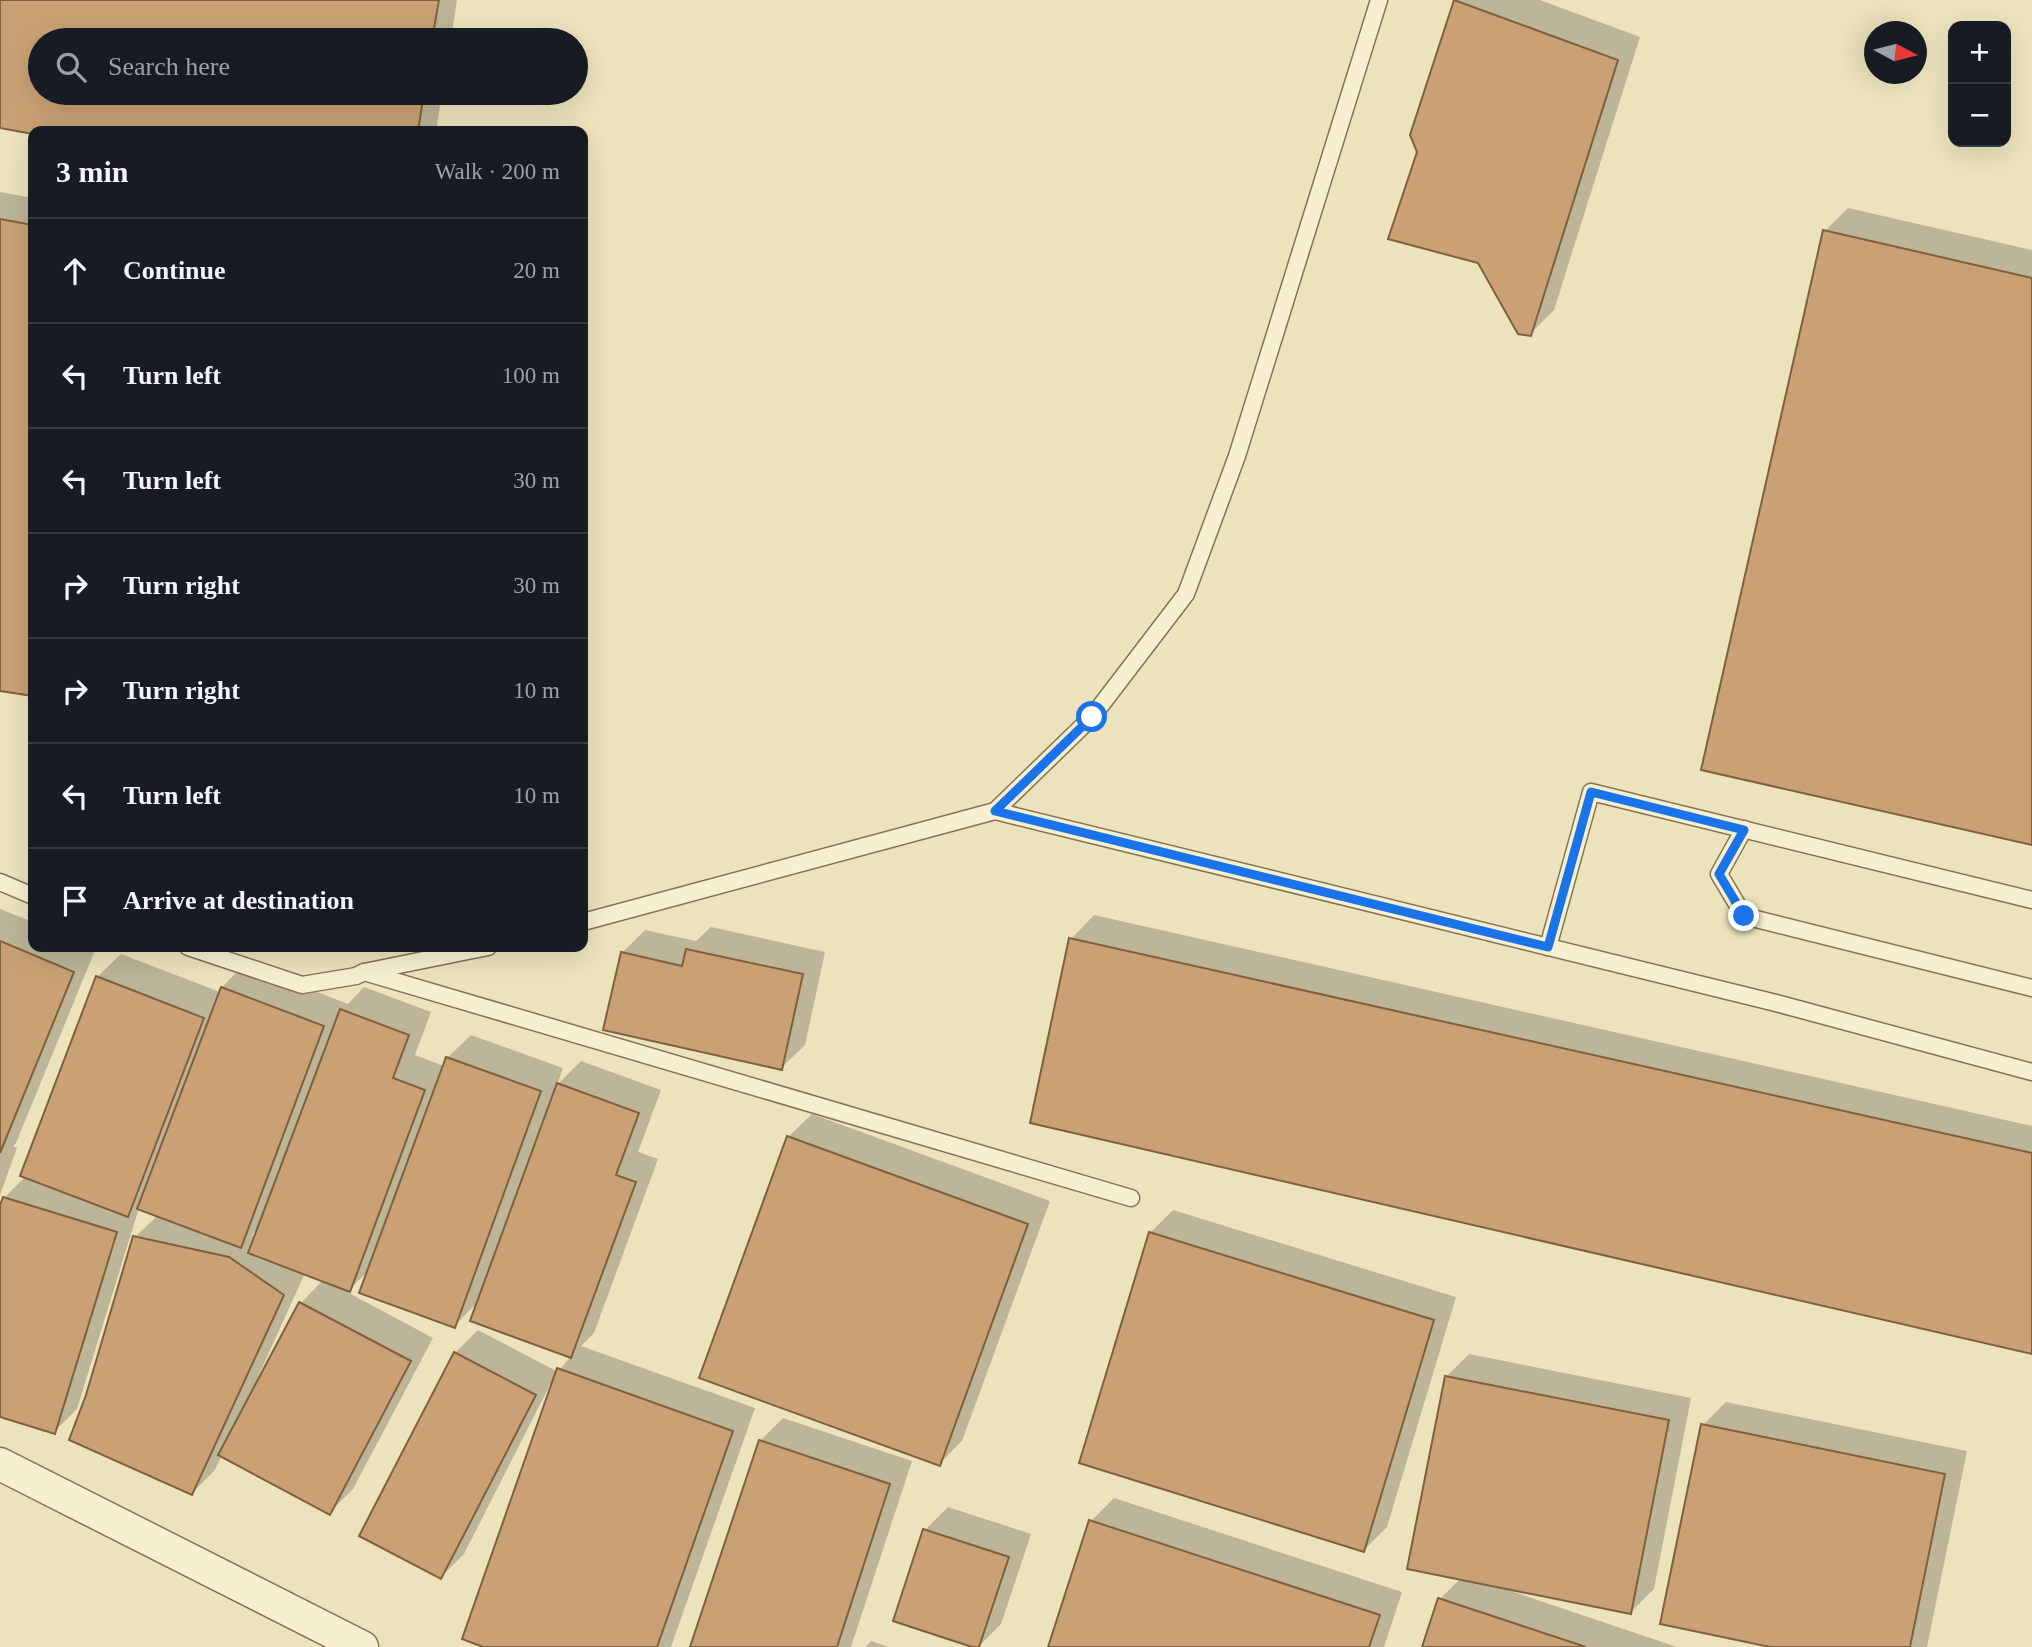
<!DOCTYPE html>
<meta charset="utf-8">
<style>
:root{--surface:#171b24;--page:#20242c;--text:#f1f3f6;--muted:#9ea1a6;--line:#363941}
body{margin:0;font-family:"Times New Roman",serif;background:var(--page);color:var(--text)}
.controls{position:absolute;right:21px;top:21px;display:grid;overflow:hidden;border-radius:14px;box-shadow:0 7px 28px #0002}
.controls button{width:63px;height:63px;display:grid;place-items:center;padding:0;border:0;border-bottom:2px solid var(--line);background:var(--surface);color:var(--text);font:35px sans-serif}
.compass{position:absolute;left:1864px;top:21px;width:63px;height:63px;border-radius:50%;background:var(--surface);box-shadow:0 7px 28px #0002;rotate:97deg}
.stop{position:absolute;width:21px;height:21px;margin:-16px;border:5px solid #1a73e8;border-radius:50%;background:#fff}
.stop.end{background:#1a73e8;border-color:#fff;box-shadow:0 2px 7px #0008}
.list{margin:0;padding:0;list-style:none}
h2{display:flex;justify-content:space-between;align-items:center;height:91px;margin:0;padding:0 28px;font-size:30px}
h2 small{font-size:23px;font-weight:400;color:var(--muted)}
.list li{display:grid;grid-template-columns:46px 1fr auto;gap:21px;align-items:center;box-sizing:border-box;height:105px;padding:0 28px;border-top:2px solid var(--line)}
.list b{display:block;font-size:26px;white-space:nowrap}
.list em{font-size:23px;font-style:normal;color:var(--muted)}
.icon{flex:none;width:38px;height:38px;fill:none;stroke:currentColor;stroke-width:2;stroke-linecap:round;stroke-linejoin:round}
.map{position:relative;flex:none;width:2032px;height:1647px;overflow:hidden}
.search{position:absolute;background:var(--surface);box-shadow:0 7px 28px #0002;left:28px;top:28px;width:560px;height:77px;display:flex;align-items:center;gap:18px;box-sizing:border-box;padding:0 24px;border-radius:38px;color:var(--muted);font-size:26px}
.panel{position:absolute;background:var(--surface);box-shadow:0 7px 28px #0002;left:28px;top:126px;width:560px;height:826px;border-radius:14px}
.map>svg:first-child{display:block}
.shadow{fill:#0003;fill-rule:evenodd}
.building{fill:#c9a174;stroke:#81603e;stroke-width:2}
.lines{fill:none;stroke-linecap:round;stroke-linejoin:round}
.lane-casing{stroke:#837357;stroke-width:19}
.street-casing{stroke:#837357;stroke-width:35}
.lane{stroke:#f7f0d0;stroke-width:16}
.street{stroke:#f7f0d0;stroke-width:32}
.route{stroke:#1a73e8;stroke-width:9}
</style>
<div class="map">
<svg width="2032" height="1647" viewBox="0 0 2032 1647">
<rect width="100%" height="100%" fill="#ece3bd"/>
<g class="shadow">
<path d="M 0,0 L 457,0 L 451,40 L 40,40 L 40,93 L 442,93 L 436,131 L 33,132 L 0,126 Z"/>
<path d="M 1456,0 L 1540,0 L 1640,37 L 1554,310 L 1530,334 L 1419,152 L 1411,134 Z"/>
<path d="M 0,192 L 33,198 L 33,694 L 0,689 Z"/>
<path d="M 1848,208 L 2032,250 L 2032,844 L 1825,231 Z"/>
<path d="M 0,909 L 33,922 L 33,947 L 92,947 L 96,948 L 16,1143 L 13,1146 L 17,1148 L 0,1195 Z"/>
<path d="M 1094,915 L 2032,1126 L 2032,1352 L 1071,939 Z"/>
<path d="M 711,927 L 825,952 L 805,1045 L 781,1068 L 622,953 L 645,930 L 696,941 Z"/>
<path d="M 121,954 L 220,992 L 222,987 L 245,964 L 348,1004 L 364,987 L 431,1012 L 415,1055 L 444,1066 L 447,1058 L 471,1035 L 563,1068 L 557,1085 L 581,1061 L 661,1090 L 638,1152 L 658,1159 L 594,1333 L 581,1346 L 755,1408 L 671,1647 L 488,1647 L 553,1384 L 551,1383 L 464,1554 L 441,1577 L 455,1353 L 478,1330 L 558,1372 L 571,1356 L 479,1301 L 454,1326 L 370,1269 L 347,1292 L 433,1338 L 353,1489 L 330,1512 L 222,1455 L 215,1470 L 192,1493 L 88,1395 L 135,1237 L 158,1215 L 139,1208 L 77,1409 L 54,1432 L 0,1415 L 0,1211 L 4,1198 L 26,1176 L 22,1175 L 97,977 ZM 260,1226 L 256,1238 L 252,1235 ZM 305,1273 L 323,1280 L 301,1303 L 260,1380 L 257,1379 Z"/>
<path d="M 812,1114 L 1050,1201 L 962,1441 L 939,1464 L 788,1137 Z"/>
<path d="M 1173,1210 L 1456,1297 L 1387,1527 L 1364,1550 L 1150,1233 Z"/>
<path d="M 1469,1354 L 1691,1398 L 1654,1589 L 1631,1612 L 1502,1586 L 1502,1588 L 1677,1647 L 1424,1647 L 1440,1599 L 1461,1578 L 1446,1377 Z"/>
<path d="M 1726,1402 L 1967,1451 L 1927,1647 L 1779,1647 L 1703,1425 Z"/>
<path d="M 783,1418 L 912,1461 L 851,1647 L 692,1647 L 760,1441 Z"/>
<path d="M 1114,1498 L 1402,1592 L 1384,1647 L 1050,1647 L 1091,1521 Z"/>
<path d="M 948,1507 L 1031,1534 L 1001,1624 L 978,1647 L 925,1530 Z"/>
<path d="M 871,1641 L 889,1647 L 866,1647 Z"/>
</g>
<g class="building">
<path d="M 0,0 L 439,0 L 432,40 L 40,40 L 40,93 L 424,93 L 418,131 L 33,131 L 33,134 L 0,128 Z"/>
<path d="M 1454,0 L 1618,60 L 1531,336 L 1518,334 L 1478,263 L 1388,239 L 1417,152 L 1410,135 Z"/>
<path d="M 0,219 L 33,225 L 33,696 L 0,691 Z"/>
<path d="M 1823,230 L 2032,278 L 2032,845 L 1701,770 Z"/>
<path d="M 1069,938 L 2032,1153 L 2032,1354 L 1030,1123 Z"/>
<path d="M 0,941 L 74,972 L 0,1153 Z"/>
<path d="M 686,949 L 803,974 L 782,1070 L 603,1030 L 621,952 L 682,966 Z"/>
<path d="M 96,976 L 204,1018 L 128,1217 L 20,1176 Z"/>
<path d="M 221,987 L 324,1026 L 241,1248 L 137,1209 Z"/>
<path d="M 340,1009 L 409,1035 L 393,1078 L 425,1090 L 350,1292 L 248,1253 Z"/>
<path d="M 446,1057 L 541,1091 L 455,1328 L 359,1293 Z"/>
<path d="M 557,1083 L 639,1113 L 616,1175 L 636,1182 L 571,1358 L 470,1321 Z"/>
<path d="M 787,1136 L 1028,1224 L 940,1466 L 699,1378 Z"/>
<path d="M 3,1197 L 117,1232 L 55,1434 L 0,1417 L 0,1205 Z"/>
<path d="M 1149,1232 L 1434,1320 L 1364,1552 L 1079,1463 Z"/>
<path d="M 133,1236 L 229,1257 L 284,1295 L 192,1495 L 69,1440 L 86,1395 Z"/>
<path d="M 299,1302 L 411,1361 L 330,1515 L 218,1455 Z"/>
<path d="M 454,1352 L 536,1395 L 441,1579 L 359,1536 Z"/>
<path d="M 557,1368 L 733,1431 L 657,1647 L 483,1647 L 462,1639 Z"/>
<path d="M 1445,1376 L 1669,1420 L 1631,1614 L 1407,1569 Z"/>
<path d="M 1701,1424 L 1945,1474 L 1910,1647 L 1770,1647 L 1660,1624 Z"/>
<path d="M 759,1440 L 890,1484 L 837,1647 L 690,1647 Z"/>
<path d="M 1089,1520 L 1380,1615 L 1369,1647 L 1048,1647 Z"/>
<path d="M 923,1529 L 1009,1557 L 979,1647 L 972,1647 L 893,1621 Z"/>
<path d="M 1438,1598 L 1586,1647 L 1422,1647 Z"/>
</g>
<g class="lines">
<defs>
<g id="lane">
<path d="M 995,811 L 1776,1003 L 2032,1072"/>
<path d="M 1744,829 L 1719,874 L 1744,916 L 2032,988"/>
<path d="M 0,882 L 33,896"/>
<path d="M 583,922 L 995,811 L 1092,717 L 1186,594 L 1237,456 L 1379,0"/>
<path d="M 188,947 L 302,985 L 356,976 L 364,972 L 488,947"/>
<path d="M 1548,947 L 1591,792 L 2032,900"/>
<path d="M 364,972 L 1131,1198"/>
</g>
<path id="street" d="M 0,1464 L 362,1647"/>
</defs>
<use href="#lane" class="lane-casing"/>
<use href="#street" class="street-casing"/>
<use href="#lane" class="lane"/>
<use href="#street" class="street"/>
</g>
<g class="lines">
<path class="route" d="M 1092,717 L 995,811 L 1548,947 L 1591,792 L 1744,830 L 1719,874 L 1744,916"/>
</g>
</svg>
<div class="controls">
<button>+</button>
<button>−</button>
</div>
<svg class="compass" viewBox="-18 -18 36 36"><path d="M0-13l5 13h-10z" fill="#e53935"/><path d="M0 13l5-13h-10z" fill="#9ea1a6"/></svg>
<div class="stop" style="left:1092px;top:717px"></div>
<div class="stop end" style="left:1744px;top:916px"></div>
<div class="search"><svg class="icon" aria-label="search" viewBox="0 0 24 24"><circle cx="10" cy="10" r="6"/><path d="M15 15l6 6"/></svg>Search here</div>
<section class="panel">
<h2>3 min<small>Walk · 200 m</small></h2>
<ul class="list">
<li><svg class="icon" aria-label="ahead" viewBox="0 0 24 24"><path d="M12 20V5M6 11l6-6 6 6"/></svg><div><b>Continue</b></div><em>20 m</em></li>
<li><svg class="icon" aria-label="left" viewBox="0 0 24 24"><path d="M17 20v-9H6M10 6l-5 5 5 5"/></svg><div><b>Turn left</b></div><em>100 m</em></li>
<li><svg class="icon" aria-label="left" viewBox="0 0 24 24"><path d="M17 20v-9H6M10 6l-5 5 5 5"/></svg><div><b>Turn left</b></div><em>30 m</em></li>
<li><svg class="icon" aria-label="right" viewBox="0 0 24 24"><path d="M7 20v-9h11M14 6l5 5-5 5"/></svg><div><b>Turn right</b></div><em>30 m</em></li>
<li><svg class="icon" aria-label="right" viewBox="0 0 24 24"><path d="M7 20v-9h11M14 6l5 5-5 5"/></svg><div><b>Turn right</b></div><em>10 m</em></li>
<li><svg class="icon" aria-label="left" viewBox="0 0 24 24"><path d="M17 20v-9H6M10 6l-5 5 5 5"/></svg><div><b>Turn left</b></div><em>10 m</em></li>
<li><svg class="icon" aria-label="arrive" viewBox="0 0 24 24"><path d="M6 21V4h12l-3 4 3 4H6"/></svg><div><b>Arrive at destination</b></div></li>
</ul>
</section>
</div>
